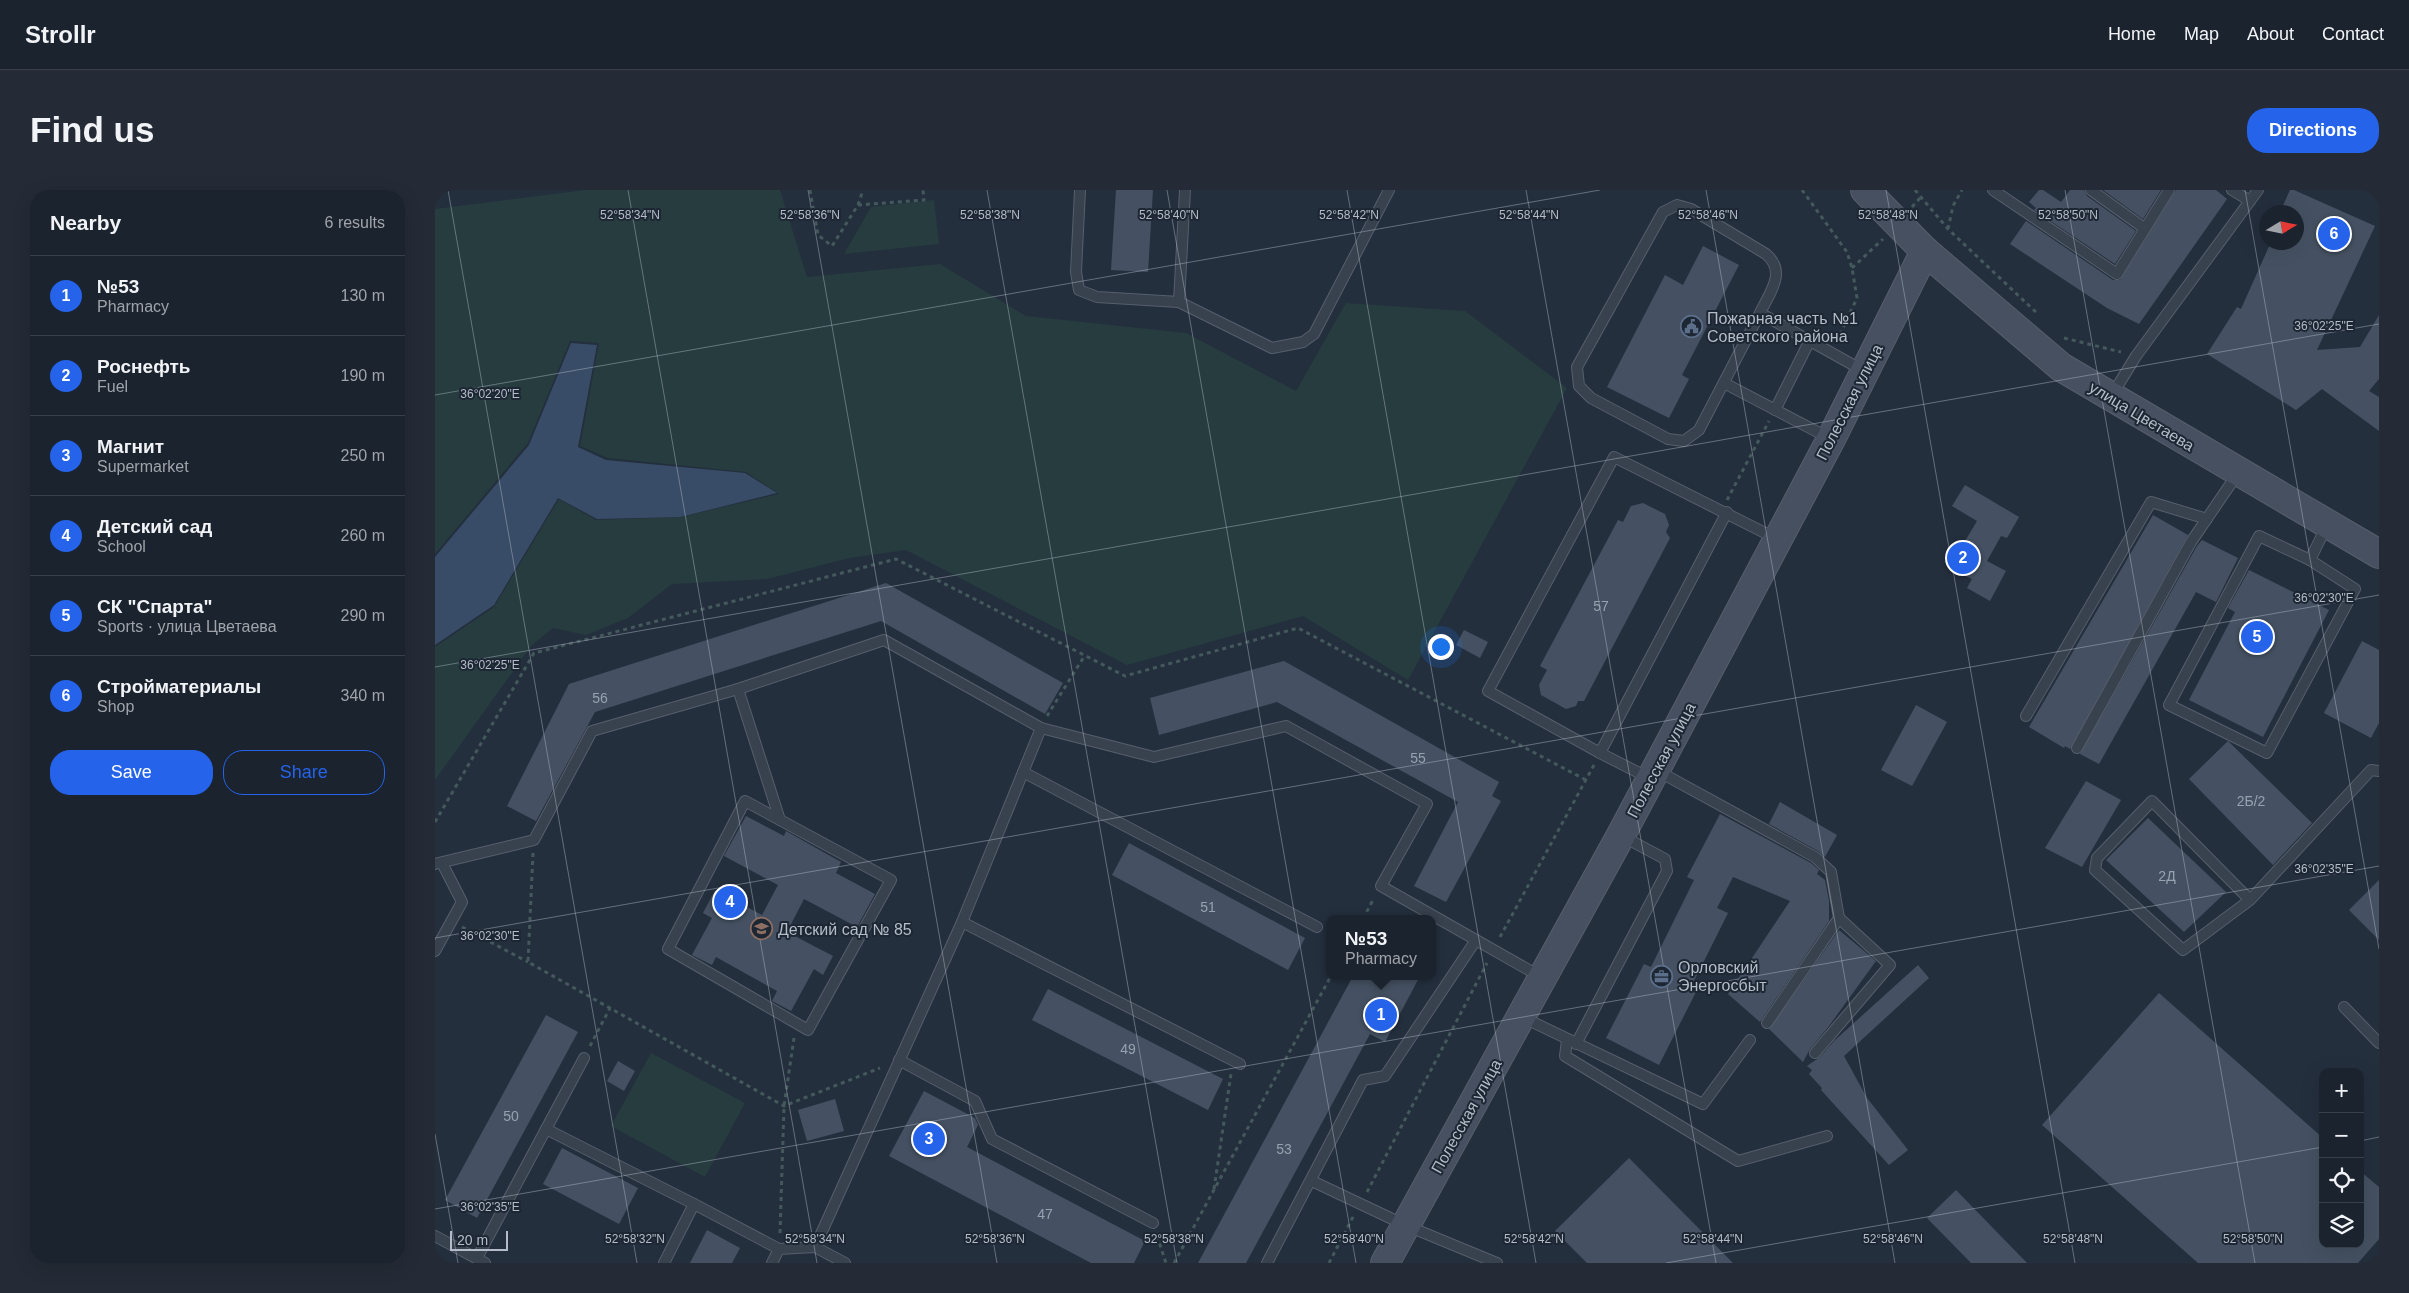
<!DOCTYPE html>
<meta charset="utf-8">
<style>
:root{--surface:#1b232e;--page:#242b36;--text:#f1f3f6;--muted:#a0a4aa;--line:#39404a;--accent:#2563eb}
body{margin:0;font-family:Helvetica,sans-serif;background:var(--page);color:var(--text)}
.controls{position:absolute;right:15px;bottom:15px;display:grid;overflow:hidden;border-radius:10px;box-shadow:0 5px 20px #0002}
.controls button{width:45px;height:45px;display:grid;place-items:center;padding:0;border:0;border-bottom:1px solid var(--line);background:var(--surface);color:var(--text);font:25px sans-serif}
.compass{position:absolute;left:1824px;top:15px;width:45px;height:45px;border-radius:50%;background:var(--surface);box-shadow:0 5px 20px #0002;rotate:80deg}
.scale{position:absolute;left:15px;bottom:12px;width:58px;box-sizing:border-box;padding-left:5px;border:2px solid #b4bcc9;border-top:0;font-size:14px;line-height:18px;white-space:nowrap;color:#b4bcc9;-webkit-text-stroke:4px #1d2633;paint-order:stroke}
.you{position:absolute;left:1005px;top:456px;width:18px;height:18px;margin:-12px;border:4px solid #fff;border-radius:50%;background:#1a73e8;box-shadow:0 0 0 8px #1a73e833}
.badge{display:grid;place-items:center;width:32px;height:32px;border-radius:50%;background:var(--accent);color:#fff;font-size:16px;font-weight:700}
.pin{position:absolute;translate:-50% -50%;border:2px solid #fff;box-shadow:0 1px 5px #0006}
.popup{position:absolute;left:891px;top:725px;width:110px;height:65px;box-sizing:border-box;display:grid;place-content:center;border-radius:10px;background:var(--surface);filter:drop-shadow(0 1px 4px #0005);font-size:16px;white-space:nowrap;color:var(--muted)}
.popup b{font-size:19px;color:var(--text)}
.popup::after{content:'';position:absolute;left:50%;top:100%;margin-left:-10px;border:10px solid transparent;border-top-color:var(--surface)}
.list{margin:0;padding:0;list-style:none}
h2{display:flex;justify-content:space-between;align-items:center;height:65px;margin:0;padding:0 20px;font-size:21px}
h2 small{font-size:16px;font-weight:400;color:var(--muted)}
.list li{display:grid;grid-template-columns:32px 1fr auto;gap:15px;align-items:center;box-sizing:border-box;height:80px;padding:0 20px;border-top:1px solid var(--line)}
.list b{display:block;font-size:19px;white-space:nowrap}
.list p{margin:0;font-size:16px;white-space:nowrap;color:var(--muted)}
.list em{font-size:16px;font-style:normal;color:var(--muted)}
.actions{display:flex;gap:10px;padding:15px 20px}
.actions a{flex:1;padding:11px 0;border:1px solid var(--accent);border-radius:20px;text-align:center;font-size:18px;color:var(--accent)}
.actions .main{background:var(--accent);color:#fff}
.icon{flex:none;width:28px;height:28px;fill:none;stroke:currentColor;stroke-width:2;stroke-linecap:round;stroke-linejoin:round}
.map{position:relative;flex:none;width:1944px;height:1073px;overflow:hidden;border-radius:20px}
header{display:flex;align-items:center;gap:30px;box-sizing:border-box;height:70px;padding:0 25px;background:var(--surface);border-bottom:1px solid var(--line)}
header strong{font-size:24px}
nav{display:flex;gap:28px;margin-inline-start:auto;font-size:18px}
.intro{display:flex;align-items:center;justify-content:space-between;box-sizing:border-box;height:120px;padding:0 30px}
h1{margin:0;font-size:35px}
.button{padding:12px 22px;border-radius:20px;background:var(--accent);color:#fff;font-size:18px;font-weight:700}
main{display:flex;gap:30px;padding:0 30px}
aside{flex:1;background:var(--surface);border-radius:20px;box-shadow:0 5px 20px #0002}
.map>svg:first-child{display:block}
.green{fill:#263c3f}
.water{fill:#394c67}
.building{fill:#455162}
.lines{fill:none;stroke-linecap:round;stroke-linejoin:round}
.lane-casing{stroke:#565f6c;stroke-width:12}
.secondary-casing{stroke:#565f6c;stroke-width:30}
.path{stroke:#44595c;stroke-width:3;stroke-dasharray:4 4;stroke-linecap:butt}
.lane{stroke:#38414e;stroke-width:10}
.secondary{stroke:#465061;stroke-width:28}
.ticks{fill:none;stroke:#b4bcc9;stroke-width:1;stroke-opacity:0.45}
.labels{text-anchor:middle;stroke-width:4;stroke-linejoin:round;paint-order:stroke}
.number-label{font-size:14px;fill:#98a1af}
.poi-label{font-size:16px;fill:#b4bcc9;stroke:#1d2633;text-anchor:start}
.street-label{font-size:16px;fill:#b4bcc9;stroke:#1d2633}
.ticks-label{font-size:12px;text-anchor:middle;fill:#b4bcc9;stroke:#1d2633;stroke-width:4;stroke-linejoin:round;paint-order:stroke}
</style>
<header>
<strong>Strollr</strong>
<nav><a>Home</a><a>Map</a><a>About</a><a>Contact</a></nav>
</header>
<div class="intro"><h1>Find us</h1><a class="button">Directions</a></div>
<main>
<aside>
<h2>Nearby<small>6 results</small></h2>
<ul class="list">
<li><span class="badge">1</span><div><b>№53</b><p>Pharmacy</p></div><em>130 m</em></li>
<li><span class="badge">2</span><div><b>Роснефть</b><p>Fuel</p></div><em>190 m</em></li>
<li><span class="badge">3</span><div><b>Магнит</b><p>Supermarket</p></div><em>250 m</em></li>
<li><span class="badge">4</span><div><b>Детский сад</b><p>School</p></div><em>260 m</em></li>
<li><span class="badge">5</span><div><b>СК &quot;Спарта&quot;</b><p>Sports · улица Цветаева</p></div><em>290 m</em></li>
<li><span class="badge">6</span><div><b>Стройматериалы</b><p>Shop</p></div><em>340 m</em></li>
</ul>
<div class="actions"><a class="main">Save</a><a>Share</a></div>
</aside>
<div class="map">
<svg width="1944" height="1073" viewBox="0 0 1944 1073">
<rect width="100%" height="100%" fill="#242f3e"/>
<g class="green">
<path d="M 150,0 L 345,0 L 372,87 L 505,74 L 591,126 L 751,143 L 861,201 L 911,113 L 1030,121 L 1132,198 L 973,490 L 868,426 L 692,475 L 471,360 L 415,368 L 332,389 L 237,394 L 193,428 L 151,445 L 118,438 L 97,455 L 0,590 L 0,457 L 59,417 L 124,309 L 161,330 L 245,327 L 344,304 L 311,282 L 173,268 L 145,256 L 164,153 L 135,151 L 93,253 L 0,364 L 0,19 Z"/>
<path d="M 499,10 L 504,54 L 409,64 L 436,17 Z"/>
<path d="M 216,863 L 310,913 L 270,987 L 176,936 Z"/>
</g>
<path class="water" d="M 136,153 L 162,155 L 143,257 L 171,270 L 310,283 L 342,303 L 245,327 L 162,329 L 123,308 L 59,415 L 0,455 L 0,367 L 94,255 Z"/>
<g class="building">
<path d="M 681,0 L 718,0 L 713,82 L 676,80 Z"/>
<path d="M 1604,0 L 1608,0 L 1626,12 L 1635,0 L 1649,0 L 1652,6 L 1701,41 L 1680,74 L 1599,20 L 1601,18 L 1594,12 Z"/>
<path d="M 1668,0 L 1726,0 L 1708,29 Z"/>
<path d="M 1741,0 L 1781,0 L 1792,9 L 1704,134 L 1672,118 L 1575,54 L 1591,31 L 1678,90 L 1685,90 Z"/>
<path d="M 1855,0 L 1859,0 L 1940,36 L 1882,160 L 1925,157 L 1944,125 L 1944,189 L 1934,201 L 1944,207 L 1944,241 L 1887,199 L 1861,220 L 1772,164 L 1802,117 L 1806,119 L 1836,52 L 1862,52 L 1862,22 L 1845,22 Z"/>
<path d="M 1268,56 L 1304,75 L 1247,185 L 1254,189 L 1234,228 L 1172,197 L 1230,85 L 1248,95 Z"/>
<path d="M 1530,295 L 1584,327 L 1572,348 L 1566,346 L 1552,371 L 1571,381 L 1555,411 L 1532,398 L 1537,389 L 1514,378 L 1542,331 L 1517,316 Z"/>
<path d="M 1208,313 L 1230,324 L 1234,335 L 1231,342 L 1235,348 L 1149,511 L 1143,511 L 1141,516 L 1131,519 L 1106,505 L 1104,495 L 1112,480 L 1105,476 L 1183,330 L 1188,332 L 1196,316 Z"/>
<path d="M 1718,325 L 1753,345 L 1635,559 L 1630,556 L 1629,558 L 1594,537 Z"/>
<path d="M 1767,350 L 1803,368 L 1781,412 L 1761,402 L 1664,574 L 1645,564 L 1762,356 Z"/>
<path d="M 1814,380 L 1894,420 L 1828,547 L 1754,510 L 1800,422 L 1793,418 Z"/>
<path d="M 451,393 L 628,493 L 610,524 L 446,431 L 160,522 L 101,631 L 72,616 L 134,494 Z"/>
<path d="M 1029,440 L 1053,452 L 1045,468 L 1021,455 Z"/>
<path d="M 1927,451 L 1944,460 L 1944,533 L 1936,548 L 1889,523 Z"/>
<path d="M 849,471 L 1064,592 L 1057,606 L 1066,611 L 1011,712 L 979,696 L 1023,612 L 842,512 L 724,545 L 715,508 Z"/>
<path d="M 1481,515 L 1512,532 L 1477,596 L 1446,580 Z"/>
<path d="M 1793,551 L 1877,633 L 1838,675 L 1754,589 Z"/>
<path d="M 1651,591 L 1686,610 L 1647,677 L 1610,658 Z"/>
<path d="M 1345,612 L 1402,645 L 1390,667 L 1383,661 L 1334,634 Z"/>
<path d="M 1285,624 L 1376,673 L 1384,680 L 1382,684 L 1390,690 L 1394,711 L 1394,731 L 1325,832 L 1293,804 L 1355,711 L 1298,687 L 1282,718 L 1293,723 L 1255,799 L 1261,802 L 1224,875 L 1171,848 L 1209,774 L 1216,777 L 1259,690 L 1252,687 Z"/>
<path d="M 311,626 L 349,646 L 351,641 L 406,672 L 401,683 L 440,704 L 422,737 L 369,709 L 352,742 L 398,766 L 388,785 L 379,779 L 356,821 L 337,811 L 342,801 L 281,767 L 277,775 L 257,765 L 277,728 L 268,723 L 280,700 L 327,725 L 343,695 L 289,666 Z"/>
<path d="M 1713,628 L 1791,702 L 1749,742 L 1671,670 Z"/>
<path d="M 694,653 L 870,748 L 853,780 L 677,685 Z"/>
<path d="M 1944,690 L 1944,750 L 1914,720 Z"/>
<path d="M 1404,740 L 1441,771 L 1394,836 L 1375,859 L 1368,872 L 1334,839 Z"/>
<path d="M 1483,775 L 1494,788 L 1409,866 L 1432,908 L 1473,960 L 1454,975 L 1386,900 L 1387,898 L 1374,884 L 1377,880 L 1372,876 L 1385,867 L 1399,851 Z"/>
<path d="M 918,786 L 985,786 L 950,852 L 935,844 L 811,1073 L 763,1073 Z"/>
<path d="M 613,799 L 788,889 L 773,920 L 597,830 Z"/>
<path d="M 1724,803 L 1888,948 L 1888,1054 L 1925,1054 L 1925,981 L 1944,997 L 1944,1049 L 1923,1073 L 1763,1073 L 1607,935 Z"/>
<path d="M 111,825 L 143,842 L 42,1028 L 10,1010 Z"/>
<path d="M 183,871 L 200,881 L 189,901 L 172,891 Z"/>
<path d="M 489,901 L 540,928 L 543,935 L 532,957 L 710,1051 L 699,1073 L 656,1073 L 454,966 Z"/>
<path d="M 400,909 L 409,941 L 372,951 L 363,920 Z"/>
<path d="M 127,958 L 203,998 L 184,1034 L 108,994 Z"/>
<path d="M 1194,968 L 1298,1073 L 1152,1073 L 1120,1041 Z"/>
<path d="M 1521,1000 L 1592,1073 L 1536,1073 L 1492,1028 Z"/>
<path d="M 272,1040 L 305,1058 L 297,1073 L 255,1073 Z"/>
</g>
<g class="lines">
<defs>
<g id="lane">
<path d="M 645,0 L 641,82 L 644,100 L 662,107 L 744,112 L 750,0"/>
<path d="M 1558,0 L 1682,84 L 1734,0"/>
<path d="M 1656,0 L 1709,38"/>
<path d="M 1797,0 L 1815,11"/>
<path d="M 744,112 L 837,158 L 868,152 L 879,144 L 954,0"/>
<path d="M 1325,123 L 1264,240 L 1249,251 L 1233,249 L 1156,208 L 1144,196 L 1142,177 L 1228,22 L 1242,15 L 1256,19 L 1331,64 C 1352,82 1335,102 1325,123 L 1429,181"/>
<path d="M 1289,193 L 1394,248"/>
<path d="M 1677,205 L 1701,166 L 1823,0"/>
<path d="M 1340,220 L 1374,152"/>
<path d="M 1824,346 L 1875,370 L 1920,399 L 1832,563 L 1734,515 Z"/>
<path d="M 1875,370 L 1892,335"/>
<path d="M 303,499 L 345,630"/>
<path d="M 1591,526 L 1716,312 L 1772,329"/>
<path d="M 1642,558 L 1756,352 L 1803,283"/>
<path d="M 1165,563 L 1292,322"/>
<path d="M 1221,580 L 1380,667 L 1396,682 L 1404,728 L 1332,833"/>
<path d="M 588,582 L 882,737"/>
<path d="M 1216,589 L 1165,563 L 1053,501 L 1179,267 L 1342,349"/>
<path d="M 310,611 L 456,690 L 373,840 L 233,759 Z"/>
<path d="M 0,674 L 99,650 L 157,541 L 303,499 L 449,450 L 606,538 L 719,567 L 851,536 L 992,614 L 946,696 L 1106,787"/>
<path d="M 1815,710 L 1748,760 L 1660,680 L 1662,668 L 1717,611 L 1815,710 L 1936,580 L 1944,581"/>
<path d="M 527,732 L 805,874"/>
<path d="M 0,761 L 27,712 L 7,673"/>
<path d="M 1909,817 L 1944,853"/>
<path d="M 1087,827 L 1268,914 L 1315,850"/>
<path d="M 1132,850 L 1130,866 L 1303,971 L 1392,946"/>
<path d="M 1141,854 L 1232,681 L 1230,669 L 1187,646"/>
<path d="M 1380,863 L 1455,775 L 1404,728"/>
<path d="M 464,870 L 540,911 L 557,949 L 718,1033"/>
<path d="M 111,939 L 259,1014"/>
<path d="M 877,991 L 970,1035 L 1062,1073"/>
<path d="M 0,1046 L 50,1073"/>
<path d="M 380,1057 L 410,1073"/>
<path d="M 42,1068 L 149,868"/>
<path d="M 229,1073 L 259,1014 L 344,1059"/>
<path d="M 337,1073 L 344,1059 L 380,1057 L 527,732 L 606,538"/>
<path d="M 832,1073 L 928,890 L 950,886 L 1041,750"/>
</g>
<g id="secondary">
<path d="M 1430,0 L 1490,61 L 1626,177 L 1944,364"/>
<path d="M 950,1073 L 1186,645 L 1396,249 L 1490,61"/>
</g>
</defs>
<use href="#lane" class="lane-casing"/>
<use href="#secondary" class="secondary-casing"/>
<g class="path">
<path d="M 375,0 L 383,45 L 397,56 L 423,15 L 489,10 L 488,0"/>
<path d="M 1367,0 L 1412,62 L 1417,78 L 1422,108 L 1402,151"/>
<path d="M 1480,0 L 1513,39 L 1603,124"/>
<path d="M 423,15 L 428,0"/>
<path d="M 1477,17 L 1486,7"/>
<path d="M 1513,39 L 1518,16 L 1527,0"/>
<path d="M 1417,78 L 1448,49"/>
<path d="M 1629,148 L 1686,162"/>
<path d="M 1292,310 L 1334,231"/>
<path d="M 612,526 L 650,465"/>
<path d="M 0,632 L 99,463 L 461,369 L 690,486 L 863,438 L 1151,590"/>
<path d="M 98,663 L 93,772 L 349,916 L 445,878"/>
<path d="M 928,729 L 939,708"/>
<path d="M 27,737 L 93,772"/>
<path d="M 1065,747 L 1159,575"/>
<path d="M 155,856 L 175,818"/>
<path d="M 779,999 L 796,884"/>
<path d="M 932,1002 L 1052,773"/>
<path d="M 345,1043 L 349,916 L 359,848"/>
<path d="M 722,1046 L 731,1073"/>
<path d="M 739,1073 L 896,786"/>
<path d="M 894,1073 L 919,1025"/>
</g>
<use href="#lane" class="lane"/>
<use href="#secondary" class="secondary"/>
</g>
<path class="ticks" d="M 13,0 L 202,1073M 193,0 L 382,1073M 373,0 L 562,1073M 552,0 L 742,1073M 732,0 L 921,1073M 912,0 L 1101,1073M 1091,0 L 1281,1073M 1271,0 L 1460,1073M 1451,0 L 1640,1073M 1630,0 L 1820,1073M 1810,0 L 1944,759M 0,205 L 1165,0M 0,477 L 1944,134M 0,748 L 1944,405M 0,944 L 23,1073M 1925,951 L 1944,947M 0,1019 L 1944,676M 1231,1073 L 1888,957"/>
<defs>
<symbol id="civic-ring" viewBox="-11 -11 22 22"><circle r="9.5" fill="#1d2633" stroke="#5c6f8a" stroke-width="1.5"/><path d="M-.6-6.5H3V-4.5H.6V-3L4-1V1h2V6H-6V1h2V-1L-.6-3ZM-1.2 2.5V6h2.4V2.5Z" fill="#5c6f8a"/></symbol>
<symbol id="school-ring" viewBox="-11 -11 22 22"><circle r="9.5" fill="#1d2633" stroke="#8d6e63" stroke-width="1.5"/><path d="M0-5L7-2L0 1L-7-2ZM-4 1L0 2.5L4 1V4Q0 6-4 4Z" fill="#8d6e63"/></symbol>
<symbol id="office-ring" viewBox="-11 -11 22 22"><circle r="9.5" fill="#1d2633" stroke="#5c6f8a" stroke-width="1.5"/><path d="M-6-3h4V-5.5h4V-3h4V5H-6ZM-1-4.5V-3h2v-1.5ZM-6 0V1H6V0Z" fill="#5c6f8a"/></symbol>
</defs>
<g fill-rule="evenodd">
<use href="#civic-ring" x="1244" y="124" width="25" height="25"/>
<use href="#school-ring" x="314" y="726" width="25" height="25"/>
<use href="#office-ring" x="1214" y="774" width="25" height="25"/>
</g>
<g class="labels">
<g class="number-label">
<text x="1166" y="421">57</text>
<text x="165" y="513">56</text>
<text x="983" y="573">55</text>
<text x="1816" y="616">2Б/2</text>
<text x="1732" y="691">2Д</text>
<text x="773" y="722">51</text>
<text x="693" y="864">49</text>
<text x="76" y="931">50</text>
<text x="849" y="964">53</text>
<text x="610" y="1029">47</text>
</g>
<g class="poi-label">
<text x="1272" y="134">Пожарная часть №1<tspan x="1272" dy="18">Советского района</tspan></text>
<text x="343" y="745">Детский сад № 85</text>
<text x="1243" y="783">Орловский<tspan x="1243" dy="18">Энергосбыт</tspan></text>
</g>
<g class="street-label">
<text transform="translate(1414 212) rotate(-63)" y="6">Полесская улица</text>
<text transform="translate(1707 226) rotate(31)" y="6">улица Цветаева</text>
<text transform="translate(1226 570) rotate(-62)" y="6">Полесская улица</text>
<text transform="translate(1031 926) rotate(-61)" y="6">Полесская улица</text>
</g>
</g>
<g class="ticks-label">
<text x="195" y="29">52°58'34"N</text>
<text x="375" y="29">52°58'36"N</text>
<text x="555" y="29">52°58'38"N</text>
<text x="734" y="29">52°58'40"N</text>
<text x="914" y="29">52°58'42"N</text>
<text x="1094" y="29">52°58'44"N</text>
<text x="1273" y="29">52°58'46"N</text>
<text x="1453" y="29">52°58'48"N</text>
<text x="1633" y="29">52°58'50"N</text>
<text x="1889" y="140">36°02'25"E</text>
<text x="55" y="208">36°02'20"E</text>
<text x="1889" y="412">36°02'30"E</text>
<text x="55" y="479">36°02'25"E</text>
<text x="1889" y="683">36°02'35"E</text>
<text x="55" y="750">36°02'30"E</text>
<text x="55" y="1021">36°02'35"E</text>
<text x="200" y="1053">52°58'32"N</text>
<text x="380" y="1053">52°58'34"N</text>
<text x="560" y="1053">52°58'36"N</text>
<text x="739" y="1053">52°58'38"N</text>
<text x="919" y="1053">52°58'40"N</text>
<text x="1099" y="1053">52°58'42"N</text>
<text x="1278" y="1053">52°58'44"N</text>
<text x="1458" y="1053">52°58'46"N</text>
<text x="1638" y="1053">52°58'48"N</text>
<text x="1818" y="1053">52°58'50"N</text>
</g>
</svg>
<div class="controls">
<button>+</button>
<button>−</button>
<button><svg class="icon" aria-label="locate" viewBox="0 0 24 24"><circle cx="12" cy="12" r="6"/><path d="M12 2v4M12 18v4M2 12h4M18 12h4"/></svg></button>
<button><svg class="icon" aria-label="layers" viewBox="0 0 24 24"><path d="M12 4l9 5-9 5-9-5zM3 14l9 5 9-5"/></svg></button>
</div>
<svg class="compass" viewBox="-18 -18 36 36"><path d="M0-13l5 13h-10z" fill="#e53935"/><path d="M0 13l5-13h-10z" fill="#a0a4aa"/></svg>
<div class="scale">20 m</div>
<div class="you"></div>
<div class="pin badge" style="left:946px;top:825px">1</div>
<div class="popup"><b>№53</b>Pharmacy</div>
<div class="pin badge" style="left:1528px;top:368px">2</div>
<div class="pin badge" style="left:494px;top:949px">3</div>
<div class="pin badge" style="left:295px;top:712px">4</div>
<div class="pin badge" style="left:1822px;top:447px">5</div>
<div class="pin badge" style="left:1899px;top:44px">6</div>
</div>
</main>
